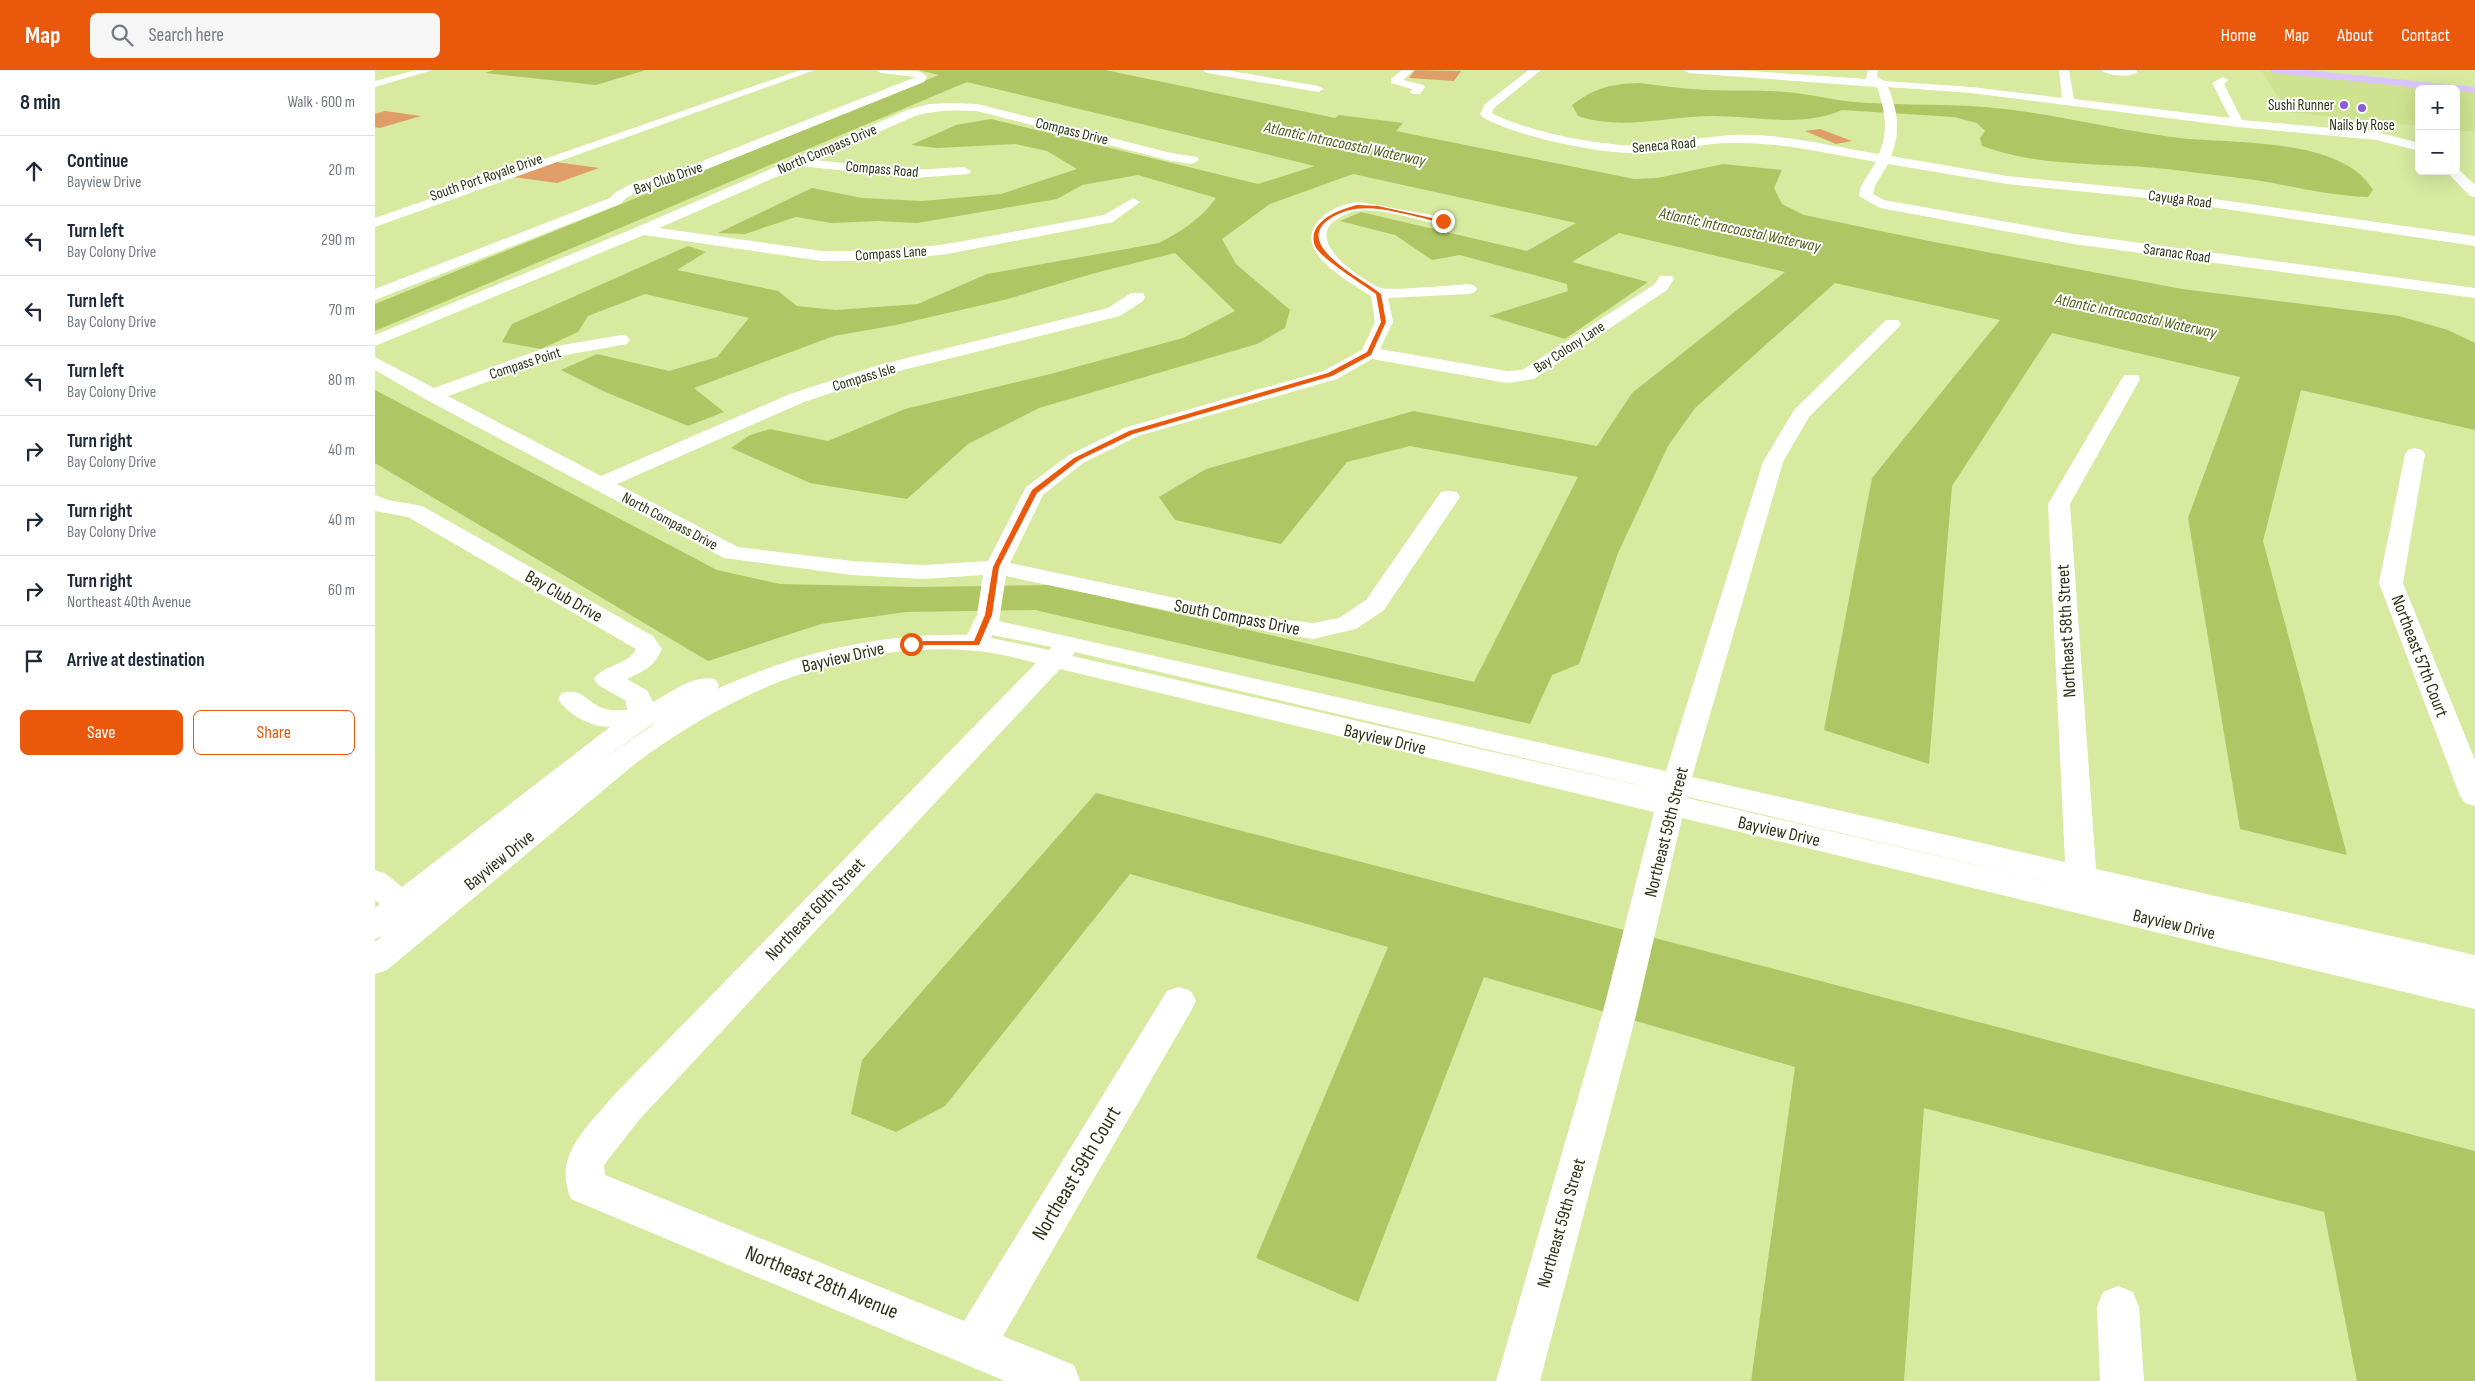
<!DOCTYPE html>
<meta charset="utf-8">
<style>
:root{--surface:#fff;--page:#f6f6f7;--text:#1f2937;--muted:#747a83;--line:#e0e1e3;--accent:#ea580c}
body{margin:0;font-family:"Sofia Sans Condensed",sans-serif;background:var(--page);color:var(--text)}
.controls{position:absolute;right:15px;top:15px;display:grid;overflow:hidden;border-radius:8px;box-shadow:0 5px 20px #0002}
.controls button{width:45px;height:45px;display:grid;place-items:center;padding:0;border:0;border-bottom:1px solid var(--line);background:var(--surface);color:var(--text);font:25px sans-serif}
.stop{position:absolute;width:15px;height:15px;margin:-11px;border:4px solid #ea580c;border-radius:50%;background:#fff}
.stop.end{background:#ea580c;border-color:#fff;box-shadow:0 1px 5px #0008}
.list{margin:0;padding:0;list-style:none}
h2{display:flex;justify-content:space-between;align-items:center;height:65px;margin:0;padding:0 20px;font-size:21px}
h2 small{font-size:16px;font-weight:400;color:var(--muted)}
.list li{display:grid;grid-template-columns:32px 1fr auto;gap:15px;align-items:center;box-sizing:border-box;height:70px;padding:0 20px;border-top:1px solid var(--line)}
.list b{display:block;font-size:19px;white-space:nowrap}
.list p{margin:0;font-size:16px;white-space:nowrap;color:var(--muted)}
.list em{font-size:16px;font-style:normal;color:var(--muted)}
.actions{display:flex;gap:10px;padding:15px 20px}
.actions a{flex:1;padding:11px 0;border:1px solid var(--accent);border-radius:8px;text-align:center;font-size:18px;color:var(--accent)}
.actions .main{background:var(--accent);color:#fff}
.icon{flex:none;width:28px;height:28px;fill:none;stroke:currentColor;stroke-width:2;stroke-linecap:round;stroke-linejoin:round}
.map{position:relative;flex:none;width:2100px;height:1311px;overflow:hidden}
header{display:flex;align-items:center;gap:30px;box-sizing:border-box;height:70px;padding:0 25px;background:var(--accent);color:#fff}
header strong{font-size:24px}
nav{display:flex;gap:28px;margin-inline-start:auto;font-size:18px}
.search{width:350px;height:45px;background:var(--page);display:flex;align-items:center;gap:12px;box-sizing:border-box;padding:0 18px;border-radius:8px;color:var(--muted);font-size:19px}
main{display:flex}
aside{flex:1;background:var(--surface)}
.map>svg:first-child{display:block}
.built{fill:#cee290}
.green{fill:#df9e67}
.water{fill:#afc664}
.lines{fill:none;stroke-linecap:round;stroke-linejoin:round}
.minor{fill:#fff;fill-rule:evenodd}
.major{fill:#dac5ff;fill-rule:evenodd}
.route{fill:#ea580c}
.poi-dot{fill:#8f5cd5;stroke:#fff;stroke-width:2}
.labels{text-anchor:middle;stroke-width:4;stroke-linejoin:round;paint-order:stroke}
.far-poi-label{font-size:15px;fill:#2d3416;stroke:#fff;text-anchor:end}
.far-street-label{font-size:15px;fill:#2d3416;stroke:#fff}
.far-water-label{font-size:16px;font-style:italic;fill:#4f5d17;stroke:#fff}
.street-label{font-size:18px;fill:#2d3416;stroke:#fff}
.near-street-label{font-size:21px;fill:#2d3416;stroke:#fff}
</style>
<header>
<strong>Map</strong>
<div class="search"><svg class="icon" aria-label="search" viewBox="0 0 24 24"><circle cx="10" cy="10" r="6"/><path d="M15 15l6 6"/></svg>Search here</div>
<nav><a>Home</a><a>Map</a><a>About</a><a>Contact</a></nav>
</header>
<main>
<aside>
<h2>8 min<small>Walk · 600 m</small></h2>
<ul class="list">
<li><svg class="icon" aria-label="ahead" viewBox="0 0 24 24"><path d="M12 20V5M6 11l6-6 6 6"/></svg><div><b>Continue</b><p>Bayview Drive</p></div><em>20 m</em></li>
<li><svg class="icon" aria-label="left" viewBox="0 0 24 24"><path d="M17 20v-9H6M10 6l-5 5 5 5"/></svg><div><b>Turn left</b><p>Bay Colony Drive</p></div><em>290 m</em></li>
<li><svg class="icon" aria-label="left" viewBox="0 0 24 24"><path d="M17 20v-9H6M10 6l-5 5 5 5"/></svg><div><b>Turn left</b><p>Bay Colony Drive</p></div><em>70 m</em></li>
<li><svg class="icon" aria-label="left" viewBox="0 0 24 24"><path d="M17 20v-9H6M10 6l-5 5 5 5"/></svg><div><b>Turn left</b><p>Bay Colony Drive</p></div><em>80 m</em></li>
<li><svg class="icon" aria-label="right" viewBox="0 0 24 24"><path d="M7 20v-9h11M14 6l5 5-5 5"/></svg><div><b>Turn right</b><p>Bay Colony Drive</p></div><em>40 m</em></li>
<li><svg class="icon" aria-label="right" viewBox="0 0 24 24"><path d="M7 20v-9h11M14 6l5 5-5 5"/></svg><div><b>Turn right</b><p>Bay Colony Drive</p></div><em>40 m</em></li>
<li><svg class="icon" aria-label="right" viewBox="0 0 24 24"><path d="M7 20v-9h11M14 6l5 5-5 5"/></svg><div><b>Turn right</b><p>Northeast 40th Avenue</p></div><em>60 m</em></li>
<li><svg class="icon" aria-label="arrive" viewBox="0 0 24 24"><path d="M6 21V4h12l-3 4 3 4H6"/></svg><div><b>Arrive at destination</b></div></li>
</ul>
<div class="actions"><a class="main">Save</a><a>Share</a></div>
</aside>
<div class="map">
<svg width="2100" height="1311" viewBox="0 0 2100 1311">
<rect width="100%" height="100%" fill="#d7eaa0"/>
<g class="built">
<path d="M 1887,1 L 2068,19 L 2044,19 L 2044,56 L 1913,42 Z"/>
<path d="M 2081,20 L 2100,22 L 2100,62 L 2081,60 Z"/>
</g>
<g class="green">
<path d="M 1040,0 L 1086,1 L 1079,11 L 1034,8 Z"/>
<path d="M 10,41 L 46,46 L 5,58 L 0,57 L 0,44 Z"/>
<path d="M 1445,59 L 1477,71 L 1461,74 L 1430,61 Z"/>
<path d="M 181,92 L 224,98 L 182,113 L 138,107 Z"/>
</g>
<g class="water">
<path d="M 119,0 L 271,0 L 221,15 L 110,3 Z"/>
<path d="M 543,0 L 730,0 L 960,48 L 964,45 L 1028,53 L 1021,61 L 1259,109 L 1282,108 L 1348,94 L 1407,100 L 1399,118 L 1407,134 L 1429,145 L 1554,171 L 1807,219 L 2024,246 L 2073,260 L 2100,273 L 2100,360 L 1926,320 L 1888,471 L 1972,785 L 1865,759 L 1813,448 L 1865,307 L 1677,263 L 1577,416 L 1554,694 L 1449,660 L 1497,408 L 1625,250 L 1460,213 L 1320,338 L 1293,376 L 1243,483 L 1204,594 L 1177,605 L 1155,654 L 660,540 L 531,542 L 446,554 L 333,591 L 0,393 L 0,320 L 342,500 L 405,514 L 541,517 L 677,515 L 1099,612 L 1203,407 L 1035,376 L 972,392 L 906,474 L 800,450 L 784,427 L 831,399 L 1039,341 L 1222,376 L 1257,323 L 1410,202 L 1244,163 L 1197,192 L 1273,212 L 1190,269 L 1114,246 L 1193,221 L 1192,214 L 1085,185 L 1057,190 L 1020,165 L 965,151 L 986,142 L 1152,181 L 1201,153 L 978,104 L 895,134 L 847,169 L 861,194 L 915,240 L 910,258 L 882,274 L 664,338 L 593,374 L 532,429 L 435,413 L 356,378 L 375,365 L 395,359 L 453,371 L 530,339 L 675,304 L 808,268 L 860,241 L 800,183 L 720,203 L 633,229 L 521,255 L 459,266 L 319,318 L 349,342 L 313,356 L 228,321 L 186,300 L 222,284 L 294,301 L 342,287 L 374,248 L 270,224 L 213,246 L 203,262 L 166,279 L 127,272 L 137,254 L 313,176 L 331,182 L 302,200 L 403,221 L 422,236 L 461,240 L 543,234 L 612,204 L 784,173 C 807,161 826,149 841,128 L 763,105 L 707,115 L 682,129 L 542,153 L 503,151 L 456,153 L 421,147 L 370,164 L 343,163 L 437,118 L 487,128 L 547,131 L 626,124 L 702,99 L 672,81 L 640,74 L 562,78 L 536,75 L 581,55 L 616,49 L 883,114 L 940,96 L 592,12 L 0,261 L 0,234 L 564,5 Z"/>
<path d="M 1265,13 C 1288,16 1310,19 1333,20 C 1359,21 1386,20 1412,22 C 1435,24 1457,30 1479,32 C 1518,35 1557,34 1596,36 C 1664,40 1730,58 1797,67 C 1853,75 1965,65 1998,120 L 1993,127 C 1954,126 1918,116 1880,110 C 1851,106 1821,103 1792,99 C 1731,92 1666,98 1607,76 L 1605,68 L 1610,61 L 1602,53 L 1579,47 L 1467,40 C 1427,58 1381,46 1339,46 C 1293,46 1248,61 1203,46 L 1197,35 C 1222,17 1235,14 1265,13 Z"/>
<path d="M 721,723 L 2100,1081 L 2100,1311 L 1982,1311 L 1949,1142 L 1549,1038 L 1529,1311 L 1376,1311 L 1420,997 L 1109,907 L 983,1232 L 881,1188 L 1013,877 L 755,804 L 570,1036 L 521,1062 L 476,1044 L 487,990 Z"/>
</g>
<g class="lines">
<g class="minor">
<path d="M 41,0 L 58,0 L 0,17 L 0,11 Z"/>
<path d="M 425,0 L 440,0 L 0,157 L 0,148 Z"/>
<path d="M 501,0 L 543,1 L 552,6 L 549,12 L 322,103 L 269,118 L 251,128 L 245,134 L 0,230 L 0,219 L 235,128 L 241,122 L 260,112 L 312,97 L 541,7 L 506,3 Z"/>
<path d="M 827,0 L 851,0 L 943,16 L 949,19 L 943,22 L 832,3 Z"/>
<path d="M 1027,0 L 1039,0 L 1028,10 L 1048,15 L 1050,17 L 1045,24 L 1037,24 L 1035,22 L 1037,19 L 1016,13 L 1016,9 Z"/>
<path d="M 1154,0 L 1166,0 L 1119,38 L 1117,43 C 1149,61 1232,78 1269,75 C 1298,73 1327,67 1357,65 C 1406,63 1456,76 1504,84 C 1514,61 1510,40 1502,17 L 1314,3 L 1309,0 L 1360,0 L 1491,9 L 1493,0 L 1503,0 L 1502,7 L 1510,11 L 1596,17 L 1687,28 L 1684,0 L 1694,0 L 1699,29 L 1855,48 L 1837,13 L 1848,7 L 1853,10 L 1849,14 L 1867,50 L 2002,62 L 2044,73 L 2044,81 L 2002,70 L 1863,57 L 1596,23 L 1513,17 C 1523,42 1526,62 1516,86 L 1632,106 L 1782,121 L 2100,166 L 2100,176 L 1782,129 L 1632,114 L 1513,94 L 1500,116 L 1498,124 L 1509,130 L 1699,164 L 2100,218 L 2100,228 L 1699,174 L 1505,138 L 1484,126 L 1486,116 L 1501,92 C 1454,84 1406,72 1358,73 C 1328,73 1298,81 1268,83 C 1227,85 1142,67 1107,47 L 1105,44 L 1110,34 Z"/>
<path d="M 1726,0 L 1761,0 L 1762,2 C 1756,8 1732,6 1726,0 Z"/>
<path d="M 576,33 L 602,34 L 796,83 L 822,87 L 824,90 L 817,94 L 796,91 L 602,41 C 580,40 561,40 540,46 L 440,90 L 538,100 L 589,97 L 596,101 L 594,104 L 538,108 L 426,96 L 284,158 L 447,181 L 511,181 L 572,174 L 729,145 L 758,128 L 765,132 L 738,152 L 733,153 L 572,184 L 511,191 L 447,191 L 269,165 L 0,276 L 0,265 L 262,157 L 532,40 L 554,34 Z"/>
<path d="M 2082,98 L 2100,115 L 2100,127 L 2095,126 L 2071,101 L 2081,101 Z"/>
<path d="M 985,132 L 1068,147 L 1075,151 L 1068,155 C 1042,151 1007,137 981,141 C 974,142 967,146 961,150 C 929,171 986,210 1006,218 C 1015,221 1080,215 1094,214 L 1100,216 L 1102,219 L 1100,222 L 1094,224 L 1013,228 L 1018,252 L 1005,279 L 1132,301 L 1147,300 L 1280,214 L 1285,206 L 1297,206 L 1299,209 L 1292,220 L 1159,309 L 1132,313 L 997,289 L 962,309 L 763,366 L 708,393 L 668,425 L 635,493 L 894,548 L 938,553 L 964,548 L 991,530 L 1066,422 L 1074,421 L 1082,422 L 1085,427 L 1009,540 L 981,559 L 938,569 L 894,562 L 631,506 L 624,551 L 1291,701 L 1388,392 L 1419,340 L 1511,250 L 1523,250 L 1526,254 L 1523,258 L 1434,347 L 1408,392 L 1317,707 L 1690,792 L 1673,434 L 1749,305 L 1763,305 L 1765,309 L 1695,434 L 1721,799 L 2100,885 L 2100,939 L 1307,748 L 1261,945 L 1165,1311 L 1121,1311 L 1227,945 L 1279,742 L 685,599 L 264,1050 L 229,1095 L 230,1105 L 589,1251 L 792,921 L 804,917 L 816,921 L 821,931 L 816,941 L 628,1266 L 699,1295 L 705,1311 L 630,1311 L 196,1129 C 177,1085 212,1058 238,1026 L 661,593 C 642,588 622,583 602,581 C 478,569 358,621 261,693 L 12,900 L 0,904 L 0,872 L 7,866 L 0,869 L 0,838 L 5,834 L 0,830 L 0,800 L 11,804 L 27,817 L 235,657 C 216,657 193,645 183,629 L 187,623 C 210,617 212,635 231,639 C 237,641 245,640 252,640 L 251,631 L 223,615 L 219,609 C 229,594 254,595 261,579 L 33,447 L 0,441 L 0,425 L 13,430 L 47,436 L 278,566 L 287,579 C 278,598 270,600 252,609 L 273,621 L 278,632 C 296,622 319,604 340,609 L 344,615 L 342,619 C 421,583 505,563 592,565 L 602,545 L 608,505 L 548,509 L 477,505 L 349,488 L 50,329 L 0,300 L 0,287 L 59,318 L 170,278 L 246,265 L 252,266 L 255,270 L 252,274 L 180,287 L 73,326 L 226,406 L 415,324 L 504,295 L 733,238 L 756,223 L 768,223 L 770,227 L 768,231 L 745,246 L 516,303 L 429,332 L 242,414 L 363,477 L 477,491 L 548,495 L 613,491 L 651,417 L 694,385 L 749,358 L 948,301 L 987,280 L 1000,252 L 996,226 C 973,211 916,181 944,150 C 953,139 971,133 985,132 ZM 617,565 L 677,577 L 674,580 L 616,568 ZM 700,582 L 1285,720 L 697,586 ZM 279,654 L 223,693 L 276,655 ZM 1313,727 L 1679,813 L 1312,728 Z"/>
<path d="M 2040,378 L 2047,380 L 2050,384 L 2028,513 L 2100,690 L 2100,736 L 2090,733 L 2085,726 L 2004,513 L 2030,384 L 2033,380 Z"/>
<path d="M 1743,1216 L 1758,1222 L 1764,1237 L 1769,1311 L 1725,1311 L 1722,1237 L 1728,1222 Z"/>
</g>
<path class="major" d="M 1894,0 L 1932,0 L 2100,17 L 2100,23 L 2081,21 L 2081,19 L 2054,19 L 1899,3 Z"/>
</g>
<path class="route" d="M 982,135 L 1003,136 L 1070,151 C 1064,153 1055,150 1048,148 C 1016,141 982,129 953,150 C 918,176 990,210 1006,224 L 1011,252 L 996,285 L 957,306 L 758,364 L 704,390 L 662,423 L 624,497 L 617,545 L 604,575 L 533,575 L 532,574 L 536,571 L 599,571 L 610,545 L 618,497 L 657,420 L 699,388 L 754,361 L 953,303 L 992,282 L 1006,252 L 1001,224 C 989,215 945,188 940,176 C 931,151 966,139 982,135 Z"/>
<g class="poi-dot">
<circle cx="1969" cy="35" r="5"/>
<circle cx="1987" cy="38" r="5"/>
</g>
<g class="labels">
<g class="far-poi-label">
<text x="1959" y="40">Sushi Runner</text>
<text x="1987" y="60" text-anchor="middle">Nails by Rose</text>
</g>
<g class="far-street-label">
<text transform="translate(697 61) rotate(14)" y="5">Compass Drive</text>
<text transform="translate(1289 75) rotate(-5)" y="5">Seneca Road</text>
<text transform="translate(452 79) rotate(-23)" y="5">North Compass Drive</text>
<text transform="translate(507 99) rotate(5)" y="5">Compass Road</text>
<text transform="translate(111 107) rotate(-19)" y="5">South Port Royale Drive</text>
<text transform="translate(293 108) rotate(-19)" y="5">Bay Club Drive</text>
<text transform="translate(1805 129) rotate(7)" y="5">Cayuga Road</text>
<text transform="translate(516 183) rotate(-4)" y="5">Compass Lane</text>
<text transform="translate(1802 183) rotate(8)" y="5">Saranac Road</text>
<text transform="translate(1194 277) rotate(-33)" y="5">Bay Colony Lane</text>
<text transform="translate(150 293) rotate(-18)" y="5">Compass Point</text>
<text transform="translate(489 307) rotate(-17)" y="5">Compass Isle</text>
<text transform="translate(295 451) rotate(28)" y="5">North Compass Drive</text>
</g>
<g class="far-water-label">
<text transform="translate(970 73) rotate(12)" y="6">Atlantic Intracoastal Waterway</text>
<text transform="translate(1365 159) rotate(12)" y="6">Atlantic Intracoastal Waterway</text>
<text transform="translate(1761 245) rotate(12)" y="6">Atlantic Intracoastal Waterway</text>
</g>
<g class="street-label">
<text transform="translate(189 526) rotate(30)" y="6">Bay Club Drive</text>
<text transform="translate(862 547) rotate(11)" y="6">South Compass Drive</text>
<text transform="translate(1691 561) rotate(-93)" y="6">Northeast 58th Street</text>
<text transform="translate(2045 586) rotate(69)" y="6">Northeast 57th Court</text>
<text transform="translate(468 587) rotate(-13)" y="6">Bayview Drive</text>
<text transform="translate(1010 669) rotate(13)" y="6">Bayview Drive</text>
<text transform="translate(1404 761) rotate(13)" y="6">Bayview Drive</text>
<text transform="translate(1291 762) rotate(-76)" y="6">Northeast 59th Street</text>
<text transform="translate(124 790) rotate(-39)" y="6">Bayview Drive</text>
<text transform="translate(440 839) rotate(-46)" y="6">Northeast 60th Street</text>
<text transform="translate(1799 854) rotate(13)" y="6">Bayview Drive</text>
<text transform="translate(1186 1153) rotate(-74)" y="6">Northeast 59th Street</text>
</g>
<g class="near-street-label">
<text transform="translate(701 1103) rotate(-59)" y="7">Northeast 59th Court</text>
<text transform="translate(447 1212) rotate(22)" y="7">Northeast 28th Avenue</text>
</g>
</g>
</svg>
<div class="controls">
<button>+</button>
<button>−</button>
</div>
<div class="stop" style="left:536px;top:574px"></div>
<div class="stop end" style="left:1068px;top:151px"></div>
</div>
</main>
